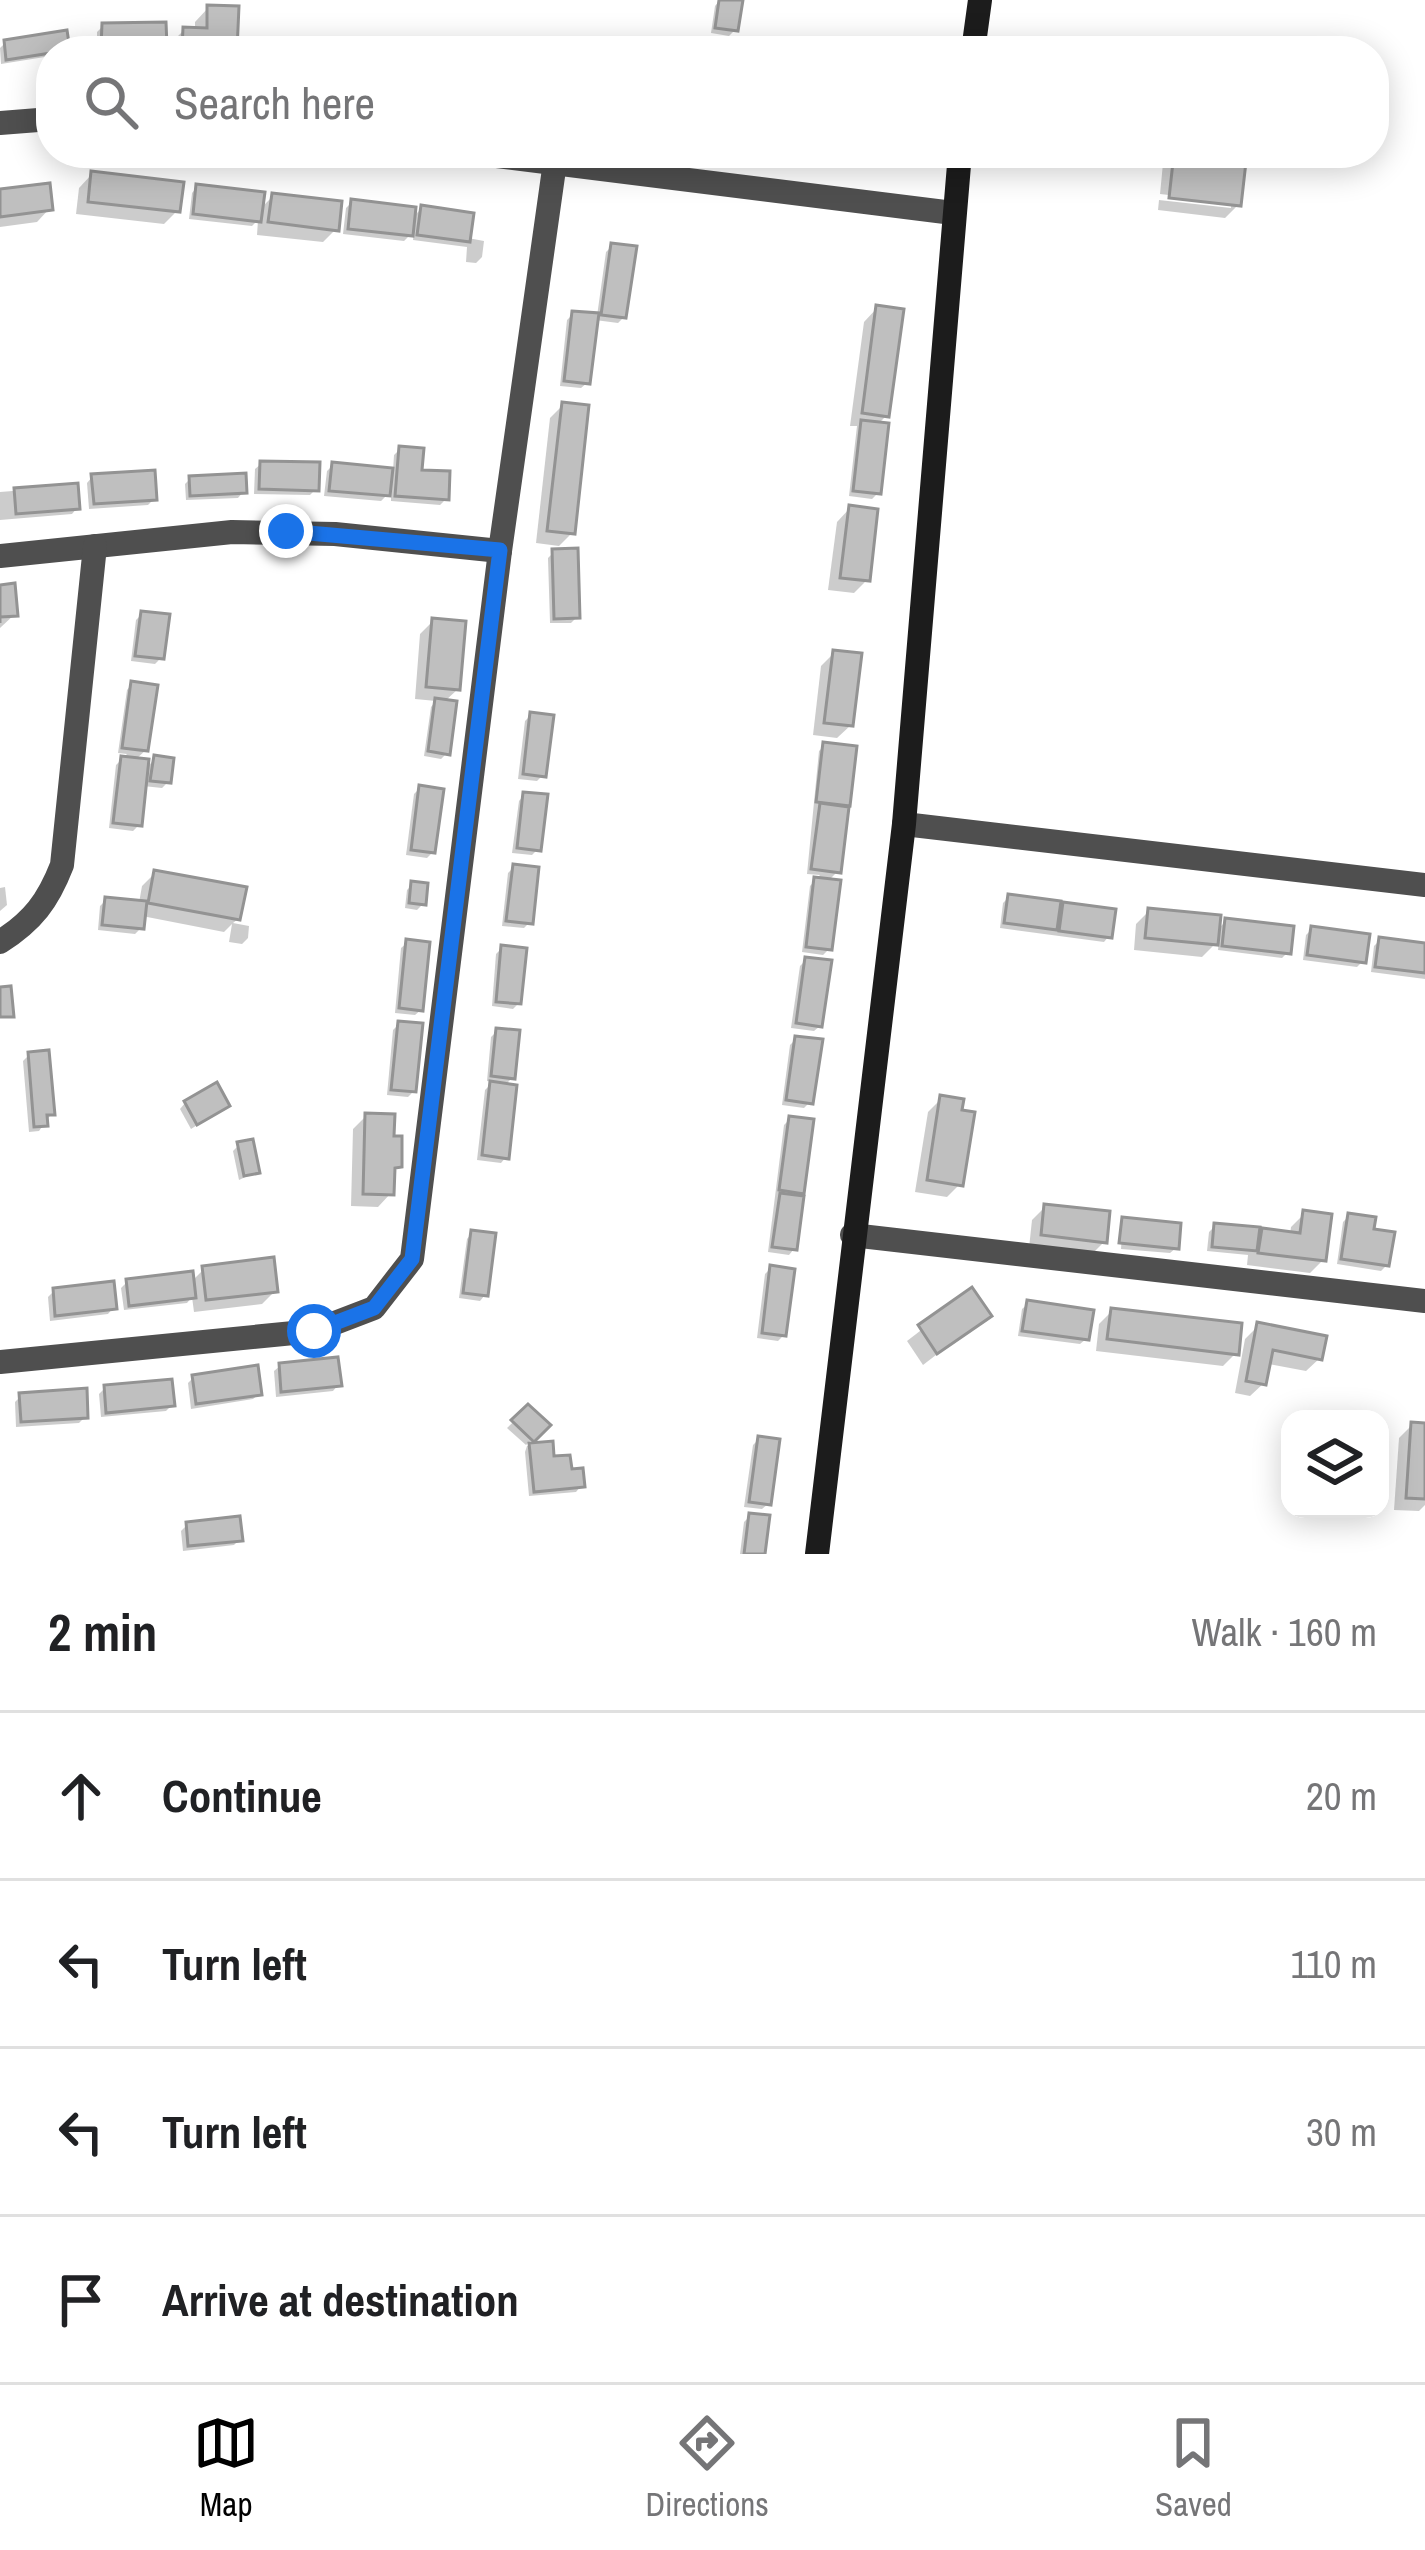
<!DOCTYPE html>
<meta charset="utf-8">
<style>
:root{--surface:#fff;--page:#f2f2f2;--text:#202124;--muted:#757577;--line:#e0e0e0;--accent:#000}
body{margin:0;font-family:"Archivo Narrow",sans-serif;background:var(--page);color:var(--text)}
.controls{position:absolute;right:36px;bottom:36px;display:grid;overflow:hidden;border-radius:24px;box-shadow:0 6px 30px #0003}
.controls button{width:108px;height:108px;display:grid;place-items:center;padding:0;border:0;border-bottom:3px solid var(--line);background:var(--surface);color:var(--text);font:60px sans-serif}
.stop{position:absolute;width:36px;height:36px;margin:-27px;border:9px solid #1a73e8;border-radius:50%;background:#fff}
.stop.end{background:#1a73e8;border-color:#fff;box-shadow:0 3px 12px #0008}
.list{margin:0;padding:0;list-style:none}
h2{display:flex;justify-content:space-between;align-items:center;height:156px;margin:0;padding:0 48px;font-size:51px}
h2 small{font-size:39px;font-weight:400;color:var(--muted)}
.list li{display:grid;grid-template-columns:78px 1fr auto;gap:36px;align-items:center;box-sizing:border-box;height:168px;padding:0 48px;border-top:3px solid var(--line)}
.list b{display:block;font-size:45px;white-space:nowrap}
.list em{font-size:39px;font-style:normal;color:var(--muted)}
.icon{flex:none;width:66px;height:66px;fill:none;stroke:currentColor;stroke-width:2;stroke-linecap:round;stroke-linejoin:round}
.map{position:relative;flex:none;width:1425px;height:1554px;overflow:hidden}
.search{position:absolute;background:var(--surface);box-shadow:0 6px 30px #0003;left:36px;right:36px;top:36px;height:132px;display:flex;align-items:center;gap:30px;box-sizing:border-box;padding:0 42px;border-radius:48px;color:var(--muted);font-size:45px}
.sheet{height:828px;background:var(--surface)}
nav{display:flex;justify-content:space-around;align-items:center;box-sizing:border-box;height:168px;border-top:3px solid var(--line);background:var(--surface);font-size:33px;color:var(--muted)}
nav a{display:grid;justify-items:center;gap:6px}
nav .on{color:var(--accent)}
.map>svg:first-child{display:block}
.shadow{fill:#0003}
.building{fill:#bfbfbf;stroke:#939393;stroke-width:3}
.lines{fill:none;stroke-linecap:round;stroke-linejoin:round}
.street{stroke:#4f4f4f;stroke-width:24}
.secondary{stroke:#1c1c1c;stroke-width:24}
.route{stroke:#1a73e8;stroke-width:15}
</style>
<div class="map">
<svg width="1425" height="1554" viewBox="0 0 1425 1554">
<rect width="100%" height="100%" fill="#fff"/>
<g class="shadow">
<path d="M 720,0 L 735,30 L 729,36 L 711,33 L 715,6 Z"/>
<path d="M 208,8 L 234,51 L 171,51 L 171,43 L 184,30 L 195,30 L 195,22 Z"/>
<path d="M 103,26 L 164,46 L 159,51 L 97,51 L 97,32 Z"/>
<path d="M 5,43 L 67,48 L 51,51 L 51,56 L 1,64 L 0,48 Z"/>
<path d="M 296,43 L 319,46 L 318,51 L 290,51 Z"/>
<path d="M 1164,153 L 1244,153 L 1238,205 L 1225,218 L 1158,210 L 1159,200 L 1231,208 L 1231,202 L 1160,194 Z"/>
<path d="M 92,174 L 177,211 L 164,224 L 76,214 L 79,188 Z"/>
<path d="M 197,187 L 259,210 L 273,196 L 336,229 L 323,242 L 257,235 L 258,220 L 252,226 L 189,219 L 192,193 Z"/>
<path d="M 0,192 L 50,208 L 37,222 L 0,227 Z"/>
<path d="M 352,202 L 412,218 L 422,208 L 468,238 L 484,241 L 482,257 L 476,263 L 466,262 L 467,247 L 413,240 L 414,231 L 404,241 L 343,234 L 346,208 Z"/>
<path d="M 612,246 L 624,317 L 618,323 L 595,320 L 587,383 L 581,388 L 560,386 L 567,320 L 573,314 L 597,316 L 606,252 Z"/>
<path d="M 877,308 L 887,415 L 877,425 L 878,493 L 872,499 L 849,496 L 857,426 L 850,426 L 864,322 Z"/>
<path d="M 563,405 L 572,533 L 559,546 L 536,543 L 550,418 Z"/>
<path d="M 400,449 L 446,499 L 440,505 L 391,501 L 391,491 L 381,501 L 324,496 L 327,471 L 333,465 L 393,471 L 394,455 Z"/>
<path d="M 261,464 L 316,489 L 310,495 L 254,494 L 255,469 Z"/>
<path d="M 92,477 L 154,499 L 148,505 L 89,509 L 87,483 Z"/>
<path d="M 190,479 L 243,492 L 238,498 L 186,500 L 185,484 Z"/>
<path d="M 75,486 L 77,508 L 72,514 L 0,520 L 0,492 Z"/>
<path d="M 850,508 L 867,580 L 854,593 L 828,590 L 837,522 Z"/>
<path d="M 554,552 L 577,617 L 571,623 L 550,623 L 548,558 Z"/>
<path d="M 0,588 L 15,614 L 0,628 Z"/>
<path d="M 142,614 L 161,658 L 155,664 L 131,661 L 136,620 Z"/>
<path d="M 433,621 L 458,689 L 444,702 L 447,753 L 441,759 L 424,756 L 431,707 L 436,701 L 415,699 L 420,634 Z"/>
<path d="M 834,653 L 851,725 L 837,738 L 813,735 L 821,666 Z"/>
<path d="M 132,684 L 146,750 L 135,760 L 145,769 L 155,759 L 168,782 L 162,788 L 143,786 L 139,825 L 133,831 L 109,828 L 116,765 L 127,754 L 118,753 L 127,690 Z"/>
<path d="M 531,715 L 543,775 L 537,781 L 518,779 L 525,721 Z"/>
<path d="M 824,746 L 854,749 L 838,871 L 828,881 L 829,949 L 823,955 L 802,952 L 810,886 L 820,875 L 807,874 L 819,751 Z"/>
<path d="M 420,788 L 433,852 L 427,858 L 406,855 L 414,794 Z"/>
<path d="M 524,795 L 538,849 L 532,855 L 512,853 L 519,801 Z"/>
<path d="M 514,867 L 530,922 L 524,928 L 502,926 L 508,873 Z"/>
<path d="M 155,873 L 238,919 L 233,923 L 249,926 L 248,938 L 242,944 L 229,942 L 232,924 L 224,932 L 142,916 L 141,928 L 135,934 L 98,930 L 100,906 L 106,900 L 139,903 L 142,886 Z"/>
<path d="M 412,885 L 423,904 L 417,910 L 405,908 L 407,890 Z"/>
<path d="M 5,887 L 7,905 L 0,911 L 0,888 Z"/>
<path d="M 1009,897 L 1113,912 L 1109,936 L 1104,942 L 1000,928 L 1003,903 Z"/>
<path d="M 1149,911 L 1216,931 L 1226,921 L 1288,952 L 1282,958 L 1218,950 L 1219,940 L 1202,957 L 1134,950 L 1136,924 Z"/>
<path d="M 1312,929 L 1363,961 L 1357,967 L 1303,960 L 1306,935 Z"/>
<path d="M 1380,940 L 1425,946 L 1425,979 L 1371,972 L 1374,946 Z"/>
<path d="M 407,943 L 421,1010 L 415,1015 L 395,1013 L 401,948 Z"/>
<path d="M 502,948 L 519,1003 L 513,1009 L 492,1006 L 496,954 Z"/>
<path d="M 806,960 L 820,1026 L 814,1031 L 791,1028 L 800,966 Z"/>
<path d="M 399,1024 L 414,1091 L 408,1097 L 387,1095 L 393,1030 Z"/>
<path d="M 497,1031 L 513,1077 L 504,1086 L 506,1157 L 501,1163 L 477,1160 L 485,1090 L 493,1082 L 487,1081 L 491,1037 Z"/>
<path d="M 796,1039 L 810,1102 L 804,1108 L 782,1105 L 790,1045 Z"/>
<path d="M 29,1055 L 52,1113 L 39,1131 L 29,1132 L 23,1061 Z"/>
<path d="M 941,1099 L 960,1184 L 947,1197 L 915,1192 L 928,1112 Z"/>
<path d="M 185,1103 L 227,1106 L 191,1129 L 180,1109 Z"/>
<path d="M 366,1116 L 391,1139 L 399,1166 L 392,1173 L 391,1193 L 378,1207 L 351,1206 L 353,1129 Z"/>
<path d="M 790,1119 L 810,1122 L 794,1249 L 789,1255 L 768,1252 L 784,1125 Z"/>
<path d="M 239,1145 L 256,1172 L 239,1180 L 233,1151 Z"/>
<path d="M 1045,1207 L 1104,1242 L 1091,1255 L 1029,1248 L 1032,1220 Z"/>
<path d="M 1304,1214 L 1323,1260 L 1310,1273 L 1247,1265 L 1248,1255 L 1207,1251 L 1209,1232 L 1215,1226 L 1256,1238 L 1263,1231 L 1290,1235 L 1291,1227 Z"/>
<path d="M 1349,1216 L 1371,1231 L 1387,1265 L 1381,1271 L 1337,1264 L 1343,1222 Z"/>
<path d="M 1123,1220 L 1176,1248 L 1170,1253 L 1121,1249 Z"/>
<path d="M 472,1233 L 485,1295 L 480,1301 L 459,1298 L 467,1239 Z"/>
<path d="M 771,1268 L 784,1335 L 778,1341 L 757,1338 L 765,1274 Z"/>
<path d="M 204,1269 L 275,1291 L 262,1304 L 194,1312 L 192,1297 L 187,1303 L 124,1310 L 121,1288 L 127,1282 L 191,1282 Z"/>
<path d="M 54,1291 L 113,1308 L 108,1314 L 50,1321 L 48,1297 Z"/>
<path d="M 972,1291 L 988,1315 L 923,1365 L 907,1341 Z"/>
<path d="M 1028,1304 L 1086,1339 L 1080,1344 L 1018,1336 L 1022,1309 Z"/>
<path d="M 1112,1311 L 1236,1353 L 1223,1366 L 1096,1351 L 1099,1324 Z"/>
<path d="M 1258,1326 L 1320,1358 L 1306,1371 L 1268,1364 L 1264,1383 L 1250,1396 L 1235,1393 L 1245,1339 Z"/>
<path d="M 280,1366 L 338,1385 L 333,1391 L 276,1397 L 274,1371 Z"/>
<path d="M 194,1377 L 259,1394 L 253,1399 L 191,1409 L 188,1383 Z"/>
<path d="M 105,1388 L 172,1405 L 166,1411 L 101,1417 L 99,1394 Z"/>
<path d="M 21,1396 L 85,1417 L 79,1423 L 16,1427 L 15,1402 Z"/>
<path d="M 528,1408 L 547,1425 L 526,1445 L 507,1428 Z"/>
<path d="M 1412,1425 L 1425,1426 L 1425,1505 L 1419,1511 L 1394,1510 L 1399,1438 Z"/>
<path d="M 759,1439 L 768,1504 L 762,1509 L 744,1507 L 753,1445 Z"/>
<path d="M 550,1444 L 551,1459 L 581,1486 L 576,1492 L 529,1496 L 525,1452 L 527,1446 Z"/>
<path d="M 750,1516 L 762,1554 L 740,1554 L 744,1522 Z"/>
<path d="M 187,1525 L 240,1539 L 234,1545 L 183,1551 L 181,1531 Z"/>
</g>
<g class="building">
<path d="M 719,0 L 743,0 L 738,31 L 715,28 Z"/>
<path d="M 207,5 L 239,6 L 237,51 L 182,51 L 183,27 L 207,28 Z"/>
<path d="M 166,22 L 167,47 L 101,48 L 102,23 Z"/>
<path d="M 67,30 L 70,50 L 6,60 L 4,40 Z"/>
<path d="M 332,42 L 396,49 L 396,51 L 331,51 Z"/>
<path d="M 1174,153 L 1247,153 L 1241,206 L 1169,198 Z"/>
<path d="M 91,171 L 184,182 L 180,212 L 88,202 Z"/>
<path d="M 50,183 L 53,210 L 0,217 L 0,189 Z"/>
<path d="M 196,184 L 265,192 L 261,222 L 193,214 Z"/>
<path d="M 272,193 L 342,201 L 339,231 L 268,222 Z"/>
<path d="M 351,199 L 416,207 L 413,236 L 348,229 Z"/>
<path d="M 421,205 L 474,213 L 470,242 L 417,235 Z"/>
<path d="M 611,243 L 637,246 L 626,318 L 601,315 Z"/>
<path d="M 876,305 L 904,309 L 889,417 L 862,413 Z"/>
<path d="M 572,311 L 599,313 L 590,384 L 564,381 Z"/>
<path d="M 562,402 L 589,405 L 575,534 L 547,531 Z"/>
<path d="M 861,420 L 889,423 L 881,494 L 853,491 Z"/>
<path d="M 399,446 L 424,448 L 422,470 L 450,471 L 449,500 L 395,496 Z"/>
<path d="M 260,461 L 320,462 L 319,491 L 259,489 Z"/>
<path d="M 332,462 L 393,468 L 390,496 L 329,491 Z"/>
<path d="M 155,470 L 157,500 L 94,504 L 91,474 Z"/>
<path d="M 246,473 L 247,493 L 190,496 L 189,476 Z"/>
<path d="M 78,483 L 80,509 L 16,514 L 14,488 Z"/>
<path d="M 849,505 L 878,509 L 870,581 L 840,578 Z"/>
<path d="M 578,548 L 580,618 L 554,619 L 552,549 Z"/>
<path d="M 15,583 L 18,616 L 0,617 L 0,623 L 0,585 Z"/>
<path d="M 141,611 L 170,614 L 164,659 L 135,656 Z"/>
<path d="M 432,618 L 466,621 L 460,690 L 426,687 Z"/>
<path d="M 833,650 L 862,653 L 853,726 L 824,723 Z"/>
<path d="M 131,681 L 158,685 L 148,751 L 122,748 Z"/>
<path d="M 435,698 L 457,701 L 450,755 L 428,751 Z"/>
<path d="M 530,712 L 554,715 L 546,777 L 523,774 Z"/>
<path d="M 823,742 L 857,746 L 850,806 L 816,802 Z"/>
<path d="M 154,755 L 174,758 L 171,783 L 150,781 Z"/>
<path d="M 121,756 L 149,759 L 142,826 L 113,823 Z"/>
<path d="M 419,785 L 444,789 L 435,853 L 411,850 Z"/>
<path d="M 523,792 L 548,794 L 541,851 L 517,848 Z"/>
<path d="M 820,803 L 849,807 L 841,873 L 811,869 Z"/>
<path d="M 513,864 L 539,867 L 533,924 L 506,921 Z"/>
<path d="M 154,870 L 247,887 L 240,920 L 148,903 Z"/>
<path d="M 814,877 L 841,880 L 832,950 L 806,947 Z"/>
<path d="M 411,881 L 428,883 L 426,905 L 409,903 Z"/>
<path d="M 1008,894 L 1061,901 L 1057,930 L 1004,923 Z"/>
<path d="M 105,897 L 147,901 L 144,929 L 102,925 Z"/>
<path d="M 1063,902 L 1116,909 L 1112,938 L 1059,931 Z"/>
<path d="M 1148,908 L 1221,915 L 1218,945 L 1145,938 Z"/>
<path d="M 1225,918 L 1294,926 L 1291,954 L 1222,946 Z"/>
<path d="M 1311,926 L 1370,934 L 1366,963 L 1307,955 Z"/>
<path d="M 1379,937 L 1425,943 L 1425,973 L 1375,967 Z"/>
<path d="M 406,939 L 430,942 L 423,1011 L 399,1008 Z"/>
<path d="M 501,945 L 527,948 L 521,1004 L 496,1002 Z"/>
<path d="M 805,957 L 832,960 L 822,1027 L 796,1023 Z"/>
<path d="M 11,986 L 14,1017 L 0,1017 L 0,987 Z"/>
<path d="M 398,1021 L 423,1023 L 416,1092 L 391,1090 Z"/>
<path d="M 496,1028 L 520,1030 L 515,1079 L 491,1076 Z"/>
<path d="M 795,1036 L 823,1039 L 813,1104 L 786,1100 Z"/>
<path d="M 49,1050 L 55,1115 L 47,1115 L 48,1126 L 34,1127 L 28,1052 Z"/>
<path d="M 490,1081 L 517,1085 L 509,1159 L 482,1155 Z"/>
<path d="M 217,1082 L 230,1106 L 197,1125 L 184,1101 Z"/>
<path d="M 940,1095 L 964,1099 L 962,1110 L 975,1112 L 963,1186 L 927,1180 Z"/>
<path d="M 365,1113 L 395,1114 L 394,1136 L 402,1136 L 402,1167 L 395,1168 L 394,1195 L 363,1194 Z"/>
<path d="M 789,1116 L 814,1119 L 804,1194 L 779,1190 Z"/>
<path d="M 253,1139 L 260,1173 L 244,1176 L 237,1142 Z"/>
<path d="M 780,1193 L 804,1196 L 797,1250 L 772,1247 Z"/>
<path d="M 1044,1204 L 1110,1211 L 1107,1243 L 1041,1235 Z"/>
<path d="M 1303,1210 L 1332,1214 L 1326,1261 L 1258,1253 L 1262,1228 L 1300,1233 Z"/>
<path d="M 1348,1213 L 1376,1217 L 1374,1229 L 1395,1232 L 1389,1266 L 1341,1259 Z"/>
<path d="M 1122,1217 L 1181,1223 L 1179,1249 L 1119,1243 Z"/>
<path d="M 1214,1223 L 1260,1227 L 1257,1251 L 1212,1247 Z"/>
<path d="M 471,1230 L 496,1233 L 488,1296 L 463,1293 Z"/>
<path d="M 274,1257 L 278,1292 L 206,1300 L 202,1266 Z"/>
<path d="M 770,1265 L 795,1269 L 786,1336 L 762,1333 Z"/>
<path d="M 193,1271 L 196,1298 L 129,1306 L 126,1279 Z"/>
<path d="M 114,1281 L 117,1309 L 55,1316 L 53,1288 Z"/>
<path d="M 972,1287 L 992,1316 L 937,1354 L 918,1325 Z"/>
<path d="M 1027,1300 L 1094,1310 L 1089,1340 L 1022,1331 Z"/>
<path d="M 1111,1308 L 1242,1323 L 1239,1355 L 1107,1339 Z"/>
<path d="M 1257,1322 L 1327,1336 L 1322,1360 L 1273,1350 L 1266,1385 L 1246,1381 Z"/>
<path d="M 338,1357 L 342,1386 L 281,1392 L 279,1363 Z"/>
<path d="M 258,1365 L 262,1395 L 196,1404 L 192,1375 Z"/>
<path d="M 172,1379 L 175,1406 L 106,1413 L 104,1385 Z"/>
<path d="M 87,1388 L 88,1418 L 21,1422 L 19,1393 Z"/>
<path d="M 528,1404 L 551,1425 L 534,1442 L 511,1420 Z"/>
<path d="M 1411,1422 L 1425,1423 L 1425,1499 L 1406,1498 Z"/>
<path d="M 758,1436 L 780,1439 L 771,1505 L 749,1502 Z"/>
<path d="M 553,1441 L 554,1456 L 570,1455 L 572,1469 L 583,1468 L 585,1487 L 534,1492 L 529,1443 Z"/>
<path d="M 749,1513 L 770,1515 L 765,1554 L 744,1554 Z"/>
<path d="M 240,1516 L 243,1541 L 188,1546 L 186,1522 Z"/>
</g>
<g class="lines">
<g class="street">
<path d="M 0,123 L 51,119"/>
<path d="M 472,153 L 953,213"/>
<path d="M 0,556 L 232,532 L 335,534 L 500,551"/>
<path d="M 904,824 L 1425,885"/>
<path d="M 0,942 C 33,921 48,901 62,865 L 95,546"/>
<path d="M 852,1235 L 1425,1301"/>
<path d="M 0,1362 L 314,1331 L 374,1308 L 412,1259 L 500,551 L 555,162"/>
</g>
<g class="secondary">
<path d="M 973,51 L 980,0"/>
<path d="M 817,1554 L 904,824 L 960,153"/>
</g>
</g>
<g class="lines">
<path class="route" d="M 286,531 L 500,550 L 412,1259 L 374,1308 L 314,1331"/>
</g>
</svg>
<div class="controls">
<button><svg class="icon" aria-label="layers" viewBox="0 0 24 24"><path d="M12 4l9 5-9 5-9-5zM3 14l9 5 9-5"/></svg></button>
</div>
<div class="stop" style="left:314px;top:1331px"></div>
<div class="stop end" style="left:286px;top:531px"></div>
<div class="search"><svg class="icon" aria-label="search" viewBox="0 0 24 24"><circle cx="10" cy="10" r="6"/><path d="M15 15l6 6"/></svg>Search here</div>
</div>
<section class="sheet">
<h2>2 min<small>Walk · 160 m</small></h2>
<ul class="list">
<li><svg class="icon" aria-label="ahead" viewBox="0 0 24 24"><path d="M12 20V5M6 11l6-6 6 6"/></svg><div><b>Continue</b></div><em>20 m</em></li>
<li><svg class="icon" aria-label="left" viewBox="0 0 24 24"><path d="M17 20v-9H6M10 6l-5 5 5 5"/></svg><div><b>Turn left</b></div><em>110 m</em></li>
<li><svg class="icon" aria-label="left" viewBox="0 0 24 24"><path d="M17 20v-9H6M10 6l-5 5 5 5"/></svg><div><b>Turn left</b></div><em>30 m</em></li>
<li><svg class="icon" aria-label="arrive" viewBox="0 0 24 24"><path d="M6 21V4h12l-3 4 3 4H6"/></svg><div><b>Arrive at destination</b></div></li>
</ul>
</section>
<nav>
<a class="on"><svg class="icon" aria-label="map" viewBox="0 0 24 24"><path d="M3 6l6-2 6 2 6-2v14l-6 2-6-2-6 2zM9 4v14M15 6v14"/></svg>Map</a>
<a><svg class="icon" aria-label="directions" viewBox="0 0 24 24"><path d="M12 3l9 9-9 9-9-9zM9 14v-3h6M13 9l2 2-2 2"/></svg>Directions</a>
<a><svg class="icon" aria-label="saved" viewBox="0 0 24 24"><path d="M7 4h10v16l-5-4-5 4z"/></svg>Saved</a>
</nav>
